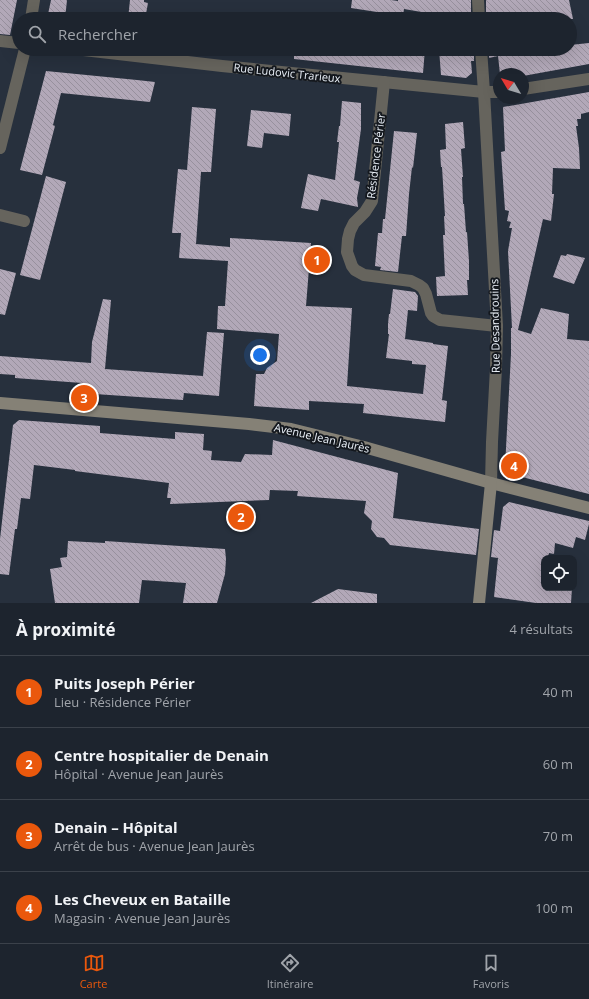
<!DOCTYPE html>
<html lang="fr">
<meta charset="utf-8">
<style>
:root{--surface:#1d242e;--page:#2a303a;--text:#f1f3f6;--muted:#a0a4aa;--line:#3b414a;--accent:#ea580c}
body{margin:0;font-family:"Open Sans",sans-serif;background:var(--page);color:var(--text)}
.controls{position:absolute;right:12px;bottom:12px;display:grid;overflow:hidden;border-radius:8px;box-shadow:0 4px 16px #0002}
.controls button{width:36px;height:36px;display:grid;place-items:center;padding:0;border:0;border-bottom:1px solid var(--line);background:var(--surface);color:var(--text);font:20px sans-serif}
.compass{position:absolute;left:493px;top:68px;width:36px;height:36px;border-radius:50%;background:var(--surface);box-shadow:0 4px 16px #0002;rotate:308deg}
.you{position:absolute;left:260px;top:355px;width:14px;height:14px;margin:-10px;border:3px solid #fff;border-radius:50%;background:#1a73e8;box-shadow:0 0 0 6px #1a73e833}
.badge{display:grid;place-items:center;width:26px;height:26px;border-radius:50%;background:var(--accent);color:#fff;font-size:13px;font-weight:700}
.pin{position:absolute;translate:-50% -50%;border:2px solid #fff;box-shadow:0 1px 4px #0006}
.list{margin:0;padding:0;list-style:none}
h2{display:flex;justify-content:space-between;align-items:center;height:52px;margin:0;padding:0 16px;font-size:17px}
h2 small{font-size:13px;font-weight:400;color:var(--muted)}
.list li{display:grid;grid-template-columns:26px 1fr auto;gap:12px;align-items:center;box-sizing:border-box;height:72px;padding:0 16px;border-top:1px solid var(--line)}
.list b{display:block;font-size:15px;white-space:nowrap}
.list p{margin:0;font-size:13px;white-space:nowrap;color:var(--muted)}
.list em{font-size:13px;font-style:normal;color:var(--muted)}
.icon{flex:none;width:22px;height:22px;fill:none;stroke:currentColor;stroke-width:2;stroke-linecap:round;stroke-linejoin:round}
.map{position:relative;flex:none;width:589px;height:603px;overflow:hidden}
.search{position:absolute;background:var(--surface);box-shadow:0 4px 16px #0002;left:12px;right:12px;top:12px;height:44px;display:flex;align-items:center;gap:10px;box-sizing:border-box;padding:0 14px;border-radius:22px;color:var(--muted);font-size:15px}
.sheet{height:340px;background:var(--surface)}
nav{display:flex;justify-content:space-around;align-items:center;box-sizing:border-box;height:56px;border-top:1px solid var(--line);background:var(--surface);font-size:11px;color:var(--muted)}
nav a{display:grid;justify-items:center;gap:2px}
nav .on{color:var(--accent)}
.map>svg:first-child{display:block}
.building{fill:url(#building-back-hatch)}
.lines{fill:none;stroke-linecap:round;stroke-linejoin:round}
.street{stroke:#66645d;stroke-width:12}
.secondary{stroke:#858176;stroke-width:12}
.labels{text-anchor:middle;stroke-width:4;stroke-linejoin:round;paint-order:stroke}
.street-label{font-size:11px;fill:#ecf2fa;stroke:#14181e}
</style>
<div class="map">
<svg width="589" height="603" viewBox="0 0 589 603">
<defs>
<pattern id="building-back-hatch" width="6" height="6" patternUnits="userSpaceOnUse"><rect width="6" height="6" fill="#b2a8b8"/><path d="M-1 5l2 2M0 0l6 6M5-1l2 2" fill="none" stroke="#97909d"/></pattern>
</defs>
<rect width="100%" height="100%" fill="#27303d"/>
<g class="building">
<path d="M 0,0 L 17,0 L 10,35 L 0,34 Z"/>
<path d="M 51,0 L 67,0 L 65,19 L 47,19 Z"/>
<path d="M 130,0 L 144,0 L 144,2 L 148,3 L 145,19 L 128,19 Z"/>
<path d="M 352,0 L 391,0 L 398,1 L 398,0 L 471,0 L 471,19 L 439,19 L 439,15 L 404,9 L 403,16 L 351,8 Z"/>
<path d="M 486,0 L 569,0 L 573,19 L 486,19 Z"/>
<path d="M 589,43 L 589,64 L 523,76 L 523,74 L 500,74 L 498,56 L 489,58 L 489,49 L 570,49 L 570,45 Z"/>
<path d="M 294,49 L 425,49 L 423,73 L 294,59 Z"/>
<path d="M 439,49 L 474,49 L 474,61 L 471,61 L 472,73 L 466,78 L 441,75 Z"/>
<path d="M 46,71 L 137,80 L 155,82 L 150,102 L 61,93 L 53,125 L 55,126 L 42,175 L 20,170 Z"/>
<path d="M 589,92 L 589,112 L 581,114 L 581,119 L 577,119 L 578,126 L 576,126 L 579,148 L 580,169 L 553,168 L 552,194 L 554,194 L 551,221 L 543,219 L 518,330 L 531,334 L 541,308 L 569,314 L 567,339 L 589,341 L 589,494 L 510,474 L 505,467 L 511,354 L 511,328 L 512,328 L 508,251 L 512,228 L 509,228 L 511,222 L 507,221 L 509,211 L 505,210 L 501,152 L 505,151 L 503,107 Z"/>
<path d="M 342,101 L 361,103 L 361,129 L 354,180 L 360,182 L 357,198 L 358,207 L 321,199 L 318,211 L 301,208 L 308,174 L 335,180 L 339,142 L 337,142 L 339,126 L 340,126 Z"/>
<path d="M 192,107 L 216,109 L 211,172 L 201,172 L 196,244 L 230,247 L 230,238 L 311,243 L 306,306 L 352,308 L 347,386 L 423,394 L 426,365 L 412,364 L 412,361 L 386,358 L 389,334 L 388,334 L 388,324 L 389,314 L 390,314 L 393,289 L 415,292 L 418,296 L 417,311 L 408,310 L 405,339 L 433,343 L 433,344 L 448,346 L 442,400 L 447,401 L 445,422 L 363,413 L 364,404 L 309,401 L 309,410 L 254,406 L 256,374 L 264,374 L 267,368 L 277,361 L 279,334 L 217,329 L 218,306 L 225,306 L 228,261 L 179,258 L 181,233 L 172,233 L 178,169 L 187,170 Z"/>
<path d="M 251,110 L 291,114 L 289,136 L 264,133 L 262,148 L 247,146 Z"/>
<path d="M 463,122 L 465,148 L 461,149 L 463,177 L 462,177 L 463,204 L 464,204 L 466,232 L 467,232 L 469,261 L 469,280 L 467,280 L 468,295 L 437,296 L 436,277 L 445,276 L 443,235 L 445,235 L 444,216 L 445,216 L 442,167 L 441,167 L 440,150 L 446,149 L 445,124 Z"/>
<path d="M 394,131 L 417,133 L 413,168 L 412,167 L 409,194 L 406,236 L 402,236 L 398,272 L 380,270 L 381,267 L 375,266 L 378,233 L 382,233 L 383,219 L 385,219 Z"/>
<path d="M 46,176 L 66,182 L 40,280 L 20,275 Z"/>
<path d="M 567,254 L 585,258 L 574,284 L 553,277 L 561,255 L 566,256 Z"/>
<path d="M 0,269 L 16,273 L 5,315 L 0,314 Z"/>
<path d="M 103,299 L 111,300 L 105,369 L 203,376 L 207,332 L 224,333 L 219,396 L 184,393 L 183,400 L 80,393 L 82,383 L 15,378 L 15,375 L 0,374 L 0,356 L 91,363 L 92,342 Z"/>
<path d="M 19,420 L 100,426 L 100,433 L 175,439 L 175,432 L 204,434 L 203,450 L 212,451 L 211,460 L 241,462 L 245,454 L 272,455 L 273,440 L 398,473 L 393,518 L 479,529 L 476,555 L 390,545 L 384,538 L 377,537 L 371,529 L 372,521 L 364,513 L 366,501 L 297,496 L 298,491 L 270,490 L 269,500 L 170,504 L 171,498 L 167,498 L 169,483 L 75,471 L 75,470 L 34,465 L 30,499 L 21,498 L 17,529 L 15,529 L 9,575 L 0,574 L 0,539 L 13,425 Z"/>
<path d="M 509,502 L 589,521 L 589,524 L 585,540 L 576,537 L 573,548 L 555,543 L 554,554 L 549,553 L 548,558 L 544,558 L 544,588 L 572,588 L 571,603 L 536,603 L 494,597 L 498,558 L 491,557 L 494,530 L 500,531 L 503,507 Z"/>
<path d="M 68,541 L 105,543 L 105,541 L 225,549 L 226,559 L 225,574 L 217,603 L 183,603 L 186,583 L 142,580 L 139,603 L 55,603 L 50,569 L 62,567 L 60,558 L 67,557 Z"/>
<path d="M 338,589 L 377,594 L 377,603 L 311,603 Z"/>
</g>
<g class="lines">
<g class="street">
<path d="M 478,0 L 479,19"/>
<path d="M 31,19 L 34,0"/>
<path d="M 0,41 L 19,43"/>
<path d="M 75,49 L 222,66 L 484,92 L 499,92"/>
<path d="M 481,49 L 484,92 L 497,326 L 496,368 L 492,442 L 491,483"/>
<path d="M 384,82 L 372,201 L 365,212 L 354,223 L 350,231 L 348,239 L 347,252 L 352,266 L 355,270 L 364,275 L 411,281 L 419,285 L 423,288 L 426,294 L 431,313 L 433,316 L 440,320 L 497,326"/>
<path d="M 523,89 L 589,79"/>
<path d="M 0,148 L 25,49"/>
<path d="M 0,215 L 24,221"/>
</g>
<g class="secondary">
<path d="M 0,403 L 249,424 L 291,429 L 364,447 L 491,483 L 589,508"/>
<path d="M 479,603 L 491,483"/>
</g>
</g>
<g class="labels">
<g class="street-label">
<text transform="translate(287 73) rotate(6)" y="4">Rue Ludovic Trarieux</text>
<text transform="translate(376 156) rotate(-83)" y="4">Résidence Périer</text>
<text transform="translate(495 326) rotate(-91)" y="4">Rue Desandrouins</text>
<text transform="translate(322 438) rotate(13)" y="4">Avenue Jean Jaurès</text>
</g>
</g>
</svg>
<div class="controls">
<button><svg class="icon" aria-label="locate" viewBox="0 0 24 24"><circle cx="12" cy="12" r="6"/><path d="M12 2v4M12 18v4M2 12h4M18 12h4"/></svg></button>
</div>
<svg class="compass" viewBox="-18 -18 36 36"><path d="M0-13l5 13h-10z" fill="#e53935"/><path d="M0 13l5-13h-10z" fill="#a0a4aa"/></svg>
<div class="you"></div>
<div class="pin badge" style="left:317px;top:260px">1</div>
<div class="pin badge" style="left:241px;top:517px">2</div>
<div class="pin badge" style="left:84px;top:398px">3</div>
<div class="pin badge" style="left:514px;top:466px">4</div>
<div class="search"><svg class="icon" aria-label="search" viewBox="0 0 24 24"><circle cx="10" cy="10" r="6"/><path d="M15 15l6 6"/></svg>Rechercher</div>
</div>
<section class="sheet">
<h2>À proximité<small>4 résultats</small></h2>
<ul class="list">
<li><span class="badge">1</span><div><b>Puits Joseph Périer</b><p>Lieu · Résidence Périer</p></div><em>40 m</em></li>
<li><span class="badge">2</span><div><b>Centre hospitalier de Denain</b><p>Hôpital · Avenue Jean Jaurès</p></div><em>60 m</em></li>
<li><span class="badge">3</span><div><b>Denain – Hôpital</b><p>Arrêt de bus · Avenue Jean Jaurès</p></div><em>70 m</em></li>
<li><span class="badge">4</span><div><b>Les Cheveux en Bataille</b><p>Magasin · Avenue Jean Jaurès</p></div><em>100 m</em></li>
</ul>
</section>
<nav>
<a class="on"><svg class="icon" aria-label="map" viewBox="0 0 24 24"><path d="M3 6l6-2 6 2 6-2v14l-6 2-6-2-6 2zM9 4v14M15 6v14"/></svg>Carte</a>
<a><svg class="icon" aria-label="directions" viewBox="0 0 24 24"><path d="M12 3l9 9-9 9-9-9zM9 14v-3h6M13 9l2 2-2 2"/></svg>Itinéraire</a>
<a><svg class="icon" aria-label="saved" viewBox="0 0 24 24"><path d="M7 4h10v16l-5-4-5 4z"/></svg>Favoris</a>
</nav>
